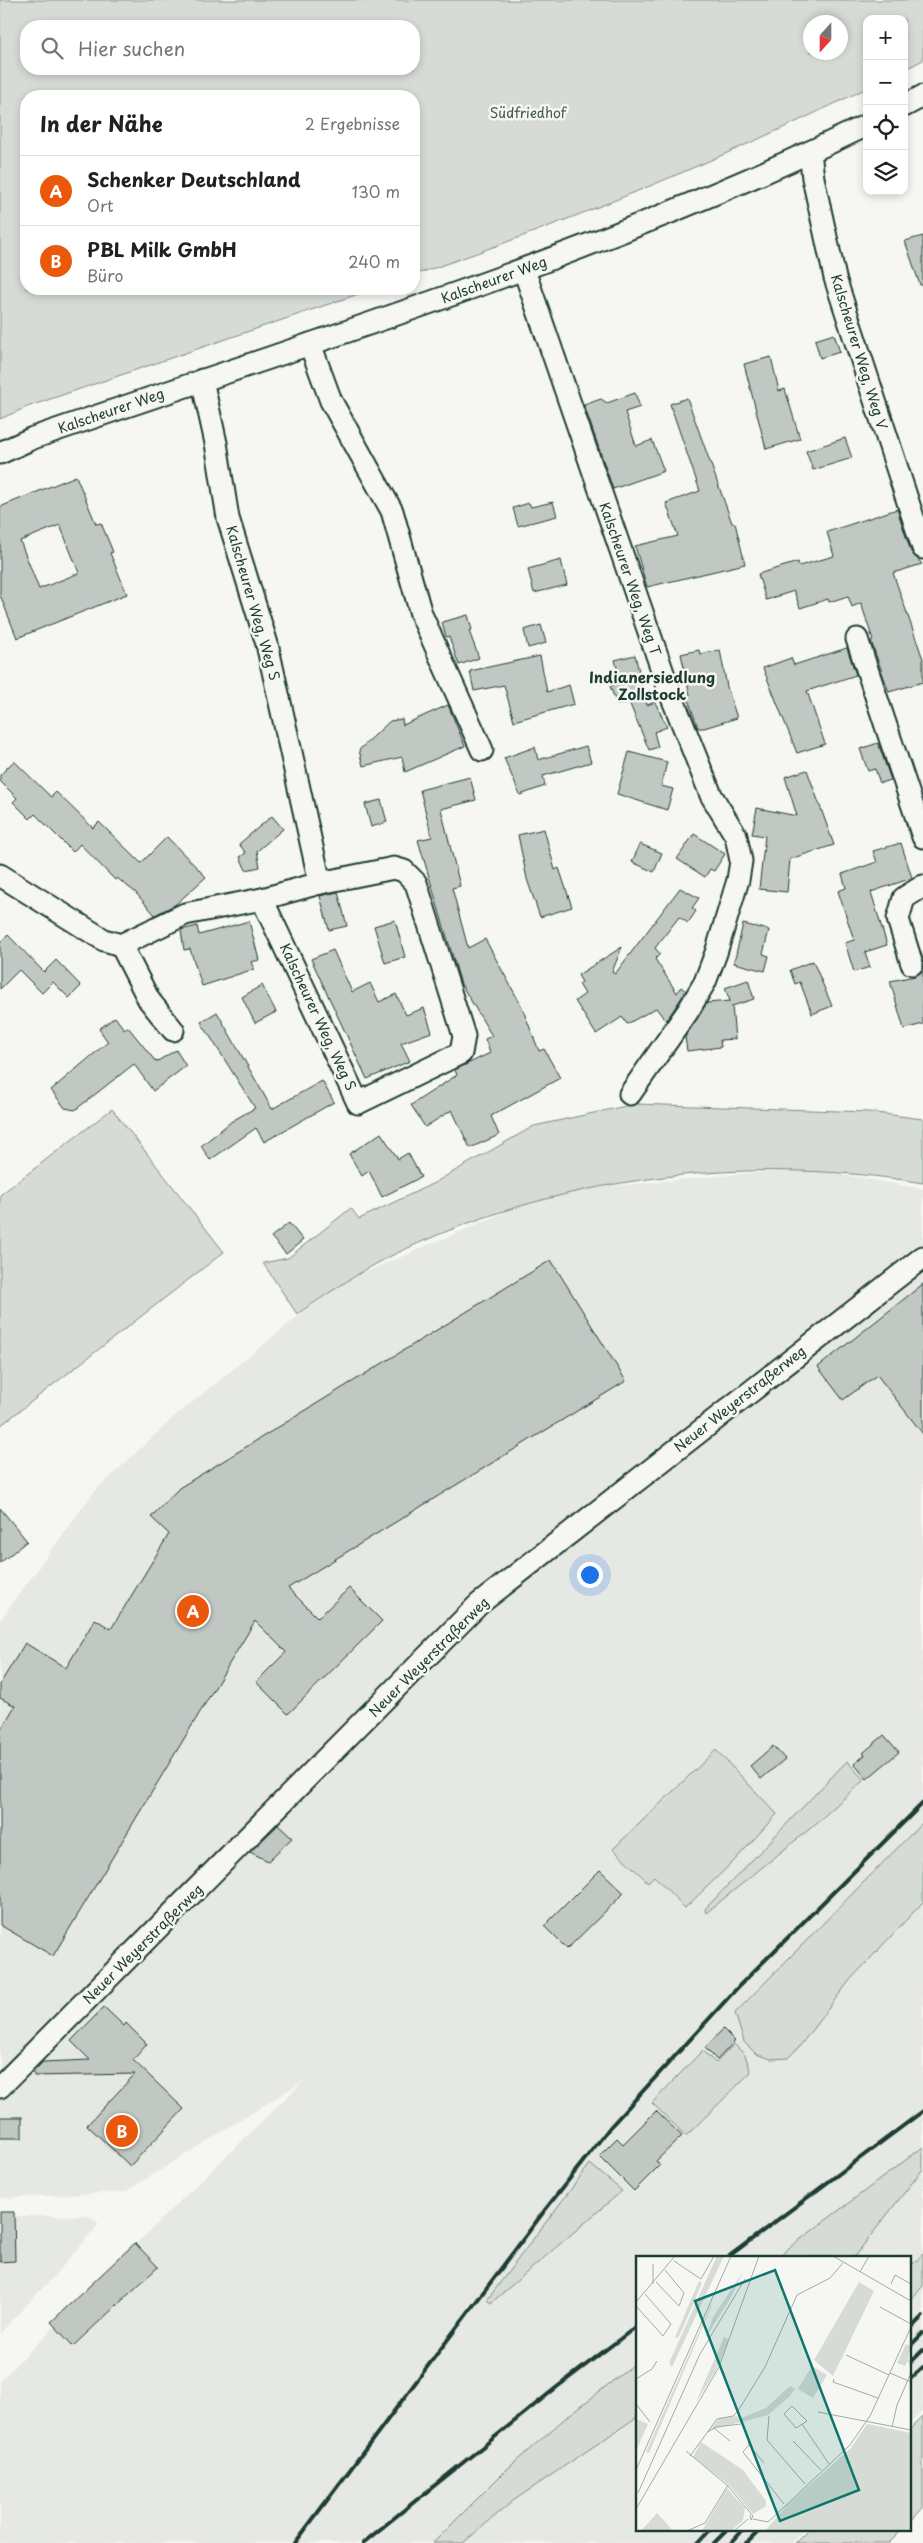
<!DOCTYPE html>
<html lang="de">
<meta charset="utf-8">
<style>
:root{--surface:#fff;--page:#f2f2f2;--text:#202124;--muted:#757577;--line:#e0e0e0;--accent:#ea580c}
body{margin:0;font-family:"Playpen Sans",sans-serif;background:var(--page);color:var(--text)}
.controls{position:absolute;right:15px;top:15px;display:grid;overflow:hidden;border-radius:10px;box-shadow:0 2px 8px #0003}
.controls button{width:45px;height:45px;display:grid;place-items:center;padding:0;border:0;border-bottom:1px solid var(--line);background:var(--surface);color:var(--text);font:25px sans-serif}
.compass{position:absolute;left:803px;top:15px;width:45px;height:45px;border-radius:50%;background:var(--surface);box-shadow:0 2px 8px #0003;rotate:201deg}
.you{position:absolute;left:589px;top:1574px;width:18px;height:18px;margin:-12px;border:4px solid #fff;border-radius:50%;background:#1a73e8;box-shadow:0 0 0 8px #1a73e833}
.badge{display:grid;place-items:center;width:32px;height:32px;border-radius:50%;background:var(--accent);color:#fff;font-size:16px;font-weight:700}
.pin{position:absolute;translate:-50% -50%;border:2px solid #fff;box-shadow:0 1px 5px #0006}
.list{margin:0;padding:0;list-style:none}
h2{display:flex;justify-content:space-between;align-items:center;height:65px;margin:0;padding:0 20px;font-size:21px}
h2 small{font-size:16px;font-weight:400;color:var(--muted)}
.list li{display:grid;grid-template-columns:32px 1fr auto;gap:15px;align-items:center;box-sizing:border-box;height:70px;padding:0 20px;border-top:1px solid var(--line)}
.list b{display:block;font-size:19px;white-space:nowrap}
.list p{margin:0;font-size:16px;white-space:nowrap;color:var(--muted)}
.list em{font-size:16px;font-style:normal;color:var(--muted)}
.icon{flex:none;width:28px;height:28px;fill:none;stroke:currentColor;stroke-width:2;stroke-linecap:round;stroke-linejoin:round}
.map{position:relative;flex:none;width:923px;height:2543px;overflow:hidden}
.search{position:absolute;background:var(--surface);box-shadow:0 2px 8px #0003;left:20px;top:20px;width:400px;height:55px;display:flex;align-items:center;gap:12px;box-sizing:border-box;padding:0 18px;border-radius:20px;color:var(--muted);font-size:19px}
.panel{position:absolute;background:var(--surface);box-shadow:0 2px 8px #0003;left:20px;top:90px;width:400px;height:205px;border-radius:20px}
.map>svg:first-child{display:block}
.built{fill:#e6e8e4}
.green{fill:#d6dbd6;stroke:#7a8c85;fill-rule:evenodd}
.building{fill:#c1c8c3;stroke:#1f3d34;fill-rule:evenodd}
.lines{fill:none;stroke-linecap:round;stroke-linejoin:round}
.minor-casing{stroke:#1f3d34;stroke-width:25}
.minor{stroke:#f6f6f2;stroke-width:21}
.rail{stroke:#1f3d34;stroke-width:4}
.labels{text-anchor:middle;stroke-width:5;stroke-linejoin:round;paint-order:stroke}
.park-label{font-size:14px;fill:#445d54;stroke:#f6f6f2}
.street-label{font-size:14px;fill:#1f3d34;stroke:#f6f6f2}
.neighbourhood-label{font-size:15px;font-weight:bold;fill:#1f3d34;stroke:#f6f6f2}
.inset-road{fill:none;stroke:#a0aca6;stroke-width:1}
.view{fill:#0f766e;fill-opacity:0.15;stroke:#0f766e;stroke-width:2.5}
.inset-edge{fill:none;stroke:#1f3d34;stroke-width:2.5}
</style>
<div class="map">
<svg width="923" height="2543" viewBox="0 0 923 2543">
<rect width="100%" height="100%" fill="#f6f6f2"/>
<filter id="ink" filterUnits="userSpaceOnUse"><feTurbulence type="fractalNoise" baseFrequency=".02" numOctaves="2"/><feDisplacementMap in="SourceGraphic" scale="10" xChannelSelector="R" yChannelSelector="G"/><feConvolveMatrix kernelMatrix="1 2 1 2 8 2 1 2 1" color-interpolation-filters="sRGB"/></filter>
<g filter="url(#ink)">
<g class="built">
<path d="M 805,1168 L 923,1189 L 923,2410 L 909,2424 L 909,2257 L 637,2257 L 637,2529 L 804,2529 L 791,2543 L 0,2543 L 0,2381 L 152,2228 L 306,2079 L 125,2192 L 0,2198 L 0,1620 L 94,1492 L 173,1418 L 338,1284 L 552,1192 Z"/>
<path d="M 0,2216 L 89,2216 L 99,2224 L 53,2277 L 0,2333 Z"/>
</g>
<g class="green">
<path d="M 0,0 L 923,0 L 923,60 L 904,70 L 904,19 L 867,19 L 867,88 C 720,160 569,222 414,275 L 414,96 L 26,96 L 26,289 L 373,289 L 27,407 L 0,419 ZM 840,22 L 840,52 L 810,52 L 810,22 ZM 414,26 L 414,69 L 26,69 L 26,26 Z"/>
<path d="M 635,1104 L 868,1112 L 923,1119 L 923,1183 C 745,1153 549,1177 387,1258 C 356,1274 326,1295 297,1314 L 263,1263 L 288,1258 L 351,1208 L 359,1219 L 432,1184 L 534,1126 Z"/>
<path d="M 112,1109 L 224,1252 L 0,1426 L 0,1195 Z"/>
<path d="M 716,1750 L 777,1814 L 735,1860 L 685,1908 L 654,1876 L 648,1882 L 613,1849 Z"/>
<path d="M 847,1761 L 864,1780 L 812,1827 L 706,1913 L 705,1909 Z"/>
<path d="M 923,1822 L 923,1902 L 850,1980 L 799,2047 L 788,2058 L 771,2059 L 756,2054 L 744,2042 L 735,2013 Z"/>
<path d="M 734,2044 L 745,2055 L 751,2072 L 686,2136 L 652,2103 L 702,2051 L 716,2063 Z"/>
<path d="M 923,2147 L 923,2169 L 854,2257 L 777,2257 Z"/>
<path d="M 590,2164 L 622,2191 L 491,2303 L 487,2300 Z"/>
<path d="M 923,2254 L 923,2286 L 909,2301 L 909,2268 Z"/>
<path d="M 637,2362 L 637,2417 L 513,2501 L 463,2543 L 433,2543 L 505,2471 L 563,2420 Z"/>
<path d="M 923,2416 L 923,2508 L 909,2523 L 909,2430 Z"/>
<path d="M 809,2529 L 903,2529 L 889,2543 L 795,2543 Z"/>
</g>
<g class="building">
<path d="M 923,236 L 923,285 L 920,285 L 905,241 Z"/>
<path d="M 834,334 L 840,352 L 820,358 L 815,340 Z"/>
<path d="M 771,357 L 779,391 L 785,389 L 800,439 L 766,449 L 744,364 Z"/>
<path d="M 635,393 L 640,407 L 625,412 L 636,446 L 652,440 L 664,471 L 613,489 L 584,405 L 601,399 L 607,403 Z"/>
<path d="M 687,398 L 732,523 L 735,523 L 745,564 L 647,587 L 635,546 L 678,536 L 666,503 L 700,491 L 670,404 Z"/>
<path d="M 845,438 L 852,458 L 813,470 L 806,451 Z"/>
<path d="M 76,476 L 96,524 L 101,523 L 113,552 L 110,553 L 127,594 L 17,638 L 0,595 L 0,507 ZM 60,525 L 79,573 L 39,589 L 20,541 Z"/>
<path d="M 553,502 L 557,516 L 518,526 L 513,508 L 529,503 L 531,507 Z"/>
<path d="M 897,509 L 911,552 L 922,564 L 893,573 L 923,659 L 923,682 L 889,692 L 871,641 L 873,640 L 861,603 L 852,607 L 848,596 L 829,602 L 828,599 L 800,608 L 794,591 L 766,600 L 758,574 L 798,562 L 799,566 L 834,556 L 827,532 Z"/>
<path d="M 561,560 L 567,585 L 534,593 L 528,569 Z"/>
<path d="M 468,615 L 472,630 L 469,631 L 479,658 L 459,665 L 449,637 L 446,637 L 442,622 Z"/>
<path d="M 541,625 L 546,643 L 528,648 L 524,630 Z"/>
<path d="M 847,648 L 856,675 L 807,691 L 825,744 L 797,753 L 763,668 L 791,658 L 794,665 Z"/>
<path d="M 699,650 L 700,654 L 720,650 L 727,687 L 737,718 L 704,728 L 698,728 L 687,696 L 690,695 L 681,654 Z"/>
<path d="M 635,655 L 647,705 L 655,702 L 667,727 L 654,732 L 658,747 L 649,750 L 629,702 L 617,705 L 610,686 L 621,683 L 615,660 Z"/>
<path d="M 540,656 L 547,692 L 569,685 L 574,704 L 514,721 L 504,685 L 474,691 L 470,671 Z"/>
<path d="M 448,705 L 465,746 L 405,772 L 402,757 L 363,766 L 359,750 L 390,721 L 402,719 L 403,725 Z"/>
<path d="M 878,743 L 891,780 L 880,783 L 875,769 L 868,771 L 860,749 Z"/>
<path d="M 586,746 L 591,762 L 543,776 L 545,786 L 520,795 L 504,758 L 535,747 L 538,760 Z"/>
<path d="M 629,752 L 667,762 L 661,786 L 673,789 L 667,810 L 617,794 Z"/>
<path d="M 14,761 L 51,797 L 56,792 L 93,828 L 99,822 L 141,863 L 167,837 L 206,877 L 176,904 L 155,915 L 135,892 L 117,878 L 115,880 L 80,844 L 73,852 L 35,814 L 30,819 L 13,802 L 17,798 L 0,781 L 0,775 Z"/>
<path d="M 807,770 L 834,845 L 790,859 L 787,892 L 759,889 L 765,836 L 752,834 L 757,808 L 797,816 L 785,777 Z"/>
<path d="M 470,777 L 476,800 L 441,809 L 460,886 L 452,888 L 468,948 L 485,939 L 521,1005 L 539,1051 L 544,1049 L 560,1078 L 491,1116 L 499,1135 L 470,1148 L 452,1110 L 425,1127 L 411,1105 L 457,1075 L 455,1070 L 490,1053 L 485,1039 L 492,1036 L 461,984 L 418,840 L 432,837 L 420,790 Z"/>
<path d="M 381,800 L 387,822 L 371,827 L 365,804 Z"/>
<path d="M 272,816 L 283,829 L 257,851 L 260,867 L 246,870 L 240,857 L 246,853 L 239,844 Z"/>
<path d="M 544,829 L 555,870 L 559,868 L 572,907 L 540,917 L 527,879 L 518,835 Z"/>
<path d="M 694,834 L 725,854 L 714,871 L 710,869 L 705,877 L 677,859 Z"/>
<path d="M 901,843 L 912,878 L 871,892 L 887,945 L 865,952 L 870,967 L 854,972 L 845,943 L 854,940 L 838,891 L 846,888 L 842,874 L 877,862 L 873,851 Z"/>
<path d="M 640,844 L 662,853 L 654,872 L 632,862 Z"/>
<path d="M 680,888 L 699,898 L 692,908 L 696,911 L 688,923 L 679,917 L 655,948 L 660,954 L 655,959 L 677,993 L 681,987 L 686,991 L 666,1021 L 656,1008 L 627,1024 L 622,1017 L 596,1034 L 575,1001 L 585,994 L 579,984 L 582,982 L 578,975 L 622,947 L 612,972 L 615,974 Z"/>
<path d="M 338,892 L 347,926 L 329,930 L 320,896 Z"/>
<path d="M 395,920 L 405,957 L 385,963 L 374,926 Z"/>
<path d="M 249,921 L 259,960 L 251,962 L 254,969 L 202,986 L 190,949 L 184,950 L 181,930 L 197,926 L 199,935 Z"/>
<path d="M 743,924 L 769,930 L 763,954 L 769,956 L 765,971 L 734,963 Z"/>
<path d="M 8,935 L 44,972 L 56,960 L 81,986 L 69,998 L 53,982 L 42,993 L 19,970 L 0,989 L 0,943 Z"/>
<path d="M 333,950 L 352,992 L 370,983 L 379,1002 L 396,994 L 406,1015 L 424,1008 L 432,1032 L 401,1043 L 410,1061 L 367,1079 L 311,959 Z"/>
<path d="M 813,961 L 832,1006 L 812,1014 L 800,982 L 795,984 L 790,970 Z"/>
<path d="M 923,971 L 923,1024 L 904,1029 L 890,981 L 915,976 Z"/>
<path d="M 748,980 L 754,999 L 732,1006 L 735,1039 L 720,1040 L 721,1047 L 687,1051 L 685,1037 L 707,1003 L 730,1001 L 725,988 Z"/>
<path d="M 262,985 L 276,1012 L 255,1023 L 242,997 Z"/>
<path d="M 217,1012 L 272,1109 L 322,1081 L 334,1102 L 264,1142 L 256,1128 L 210,1160 L 201,1146 L 232,1121 L 255,1108 L 201,1022 Z"/>
<path d="M 115,1017 L 124,1029 L 128,1027 L 156,1062 L 176,1050 L 186,1066 L 153,1091 L 134,1064 L 75,1110 L 65,1108 L 51,1090 L 108,1042 L 99,1029 Z"/>
<path d="M 381,1133 L 398,1159 L 408,1153 L 421,1177 L 382,1197 L 369,1171 L 362,1176 L 349,1154 Z"/>
<path d="M 289,1223 L 303,1240 L 286,1254 L 271,1237 Z"/>
<path d="M 551,1260 L 626,1381 L 288,1588 L 318,1618 L 349,1588 L 382,1621 L 288,1714 L 256,1682 L 286,1652 L 255,1621 L 53,1956 L 0,1925 L 0,1731 L 15,1706 L 0,1698 L 0,1684 L 25,1643 L 66,1668 L 95,1619 L 111,1629 L 169,1534 L 151,1517 L 179,1488 Z"/>
<path d="M 923,1284 L 923,1434 L 877,1375 L 843,1400 L 818,1367 Z"/>
<path d="M 0,1508 L 27,1541 L 0,1563 Z"/>
<path d="M 884,1735 L 899,1752 L 867,1779 L 854,1764 L 865,1755 L 863,1753 Z"/>
<path d="M 773,1746 L 785,1759 L 761,1779 L 750,1766 Z"/>
<path d="M 278,1825 L 292,1838 L 268,1861 L 250,1852 Z"/>
<path d="M 600,1870 L 624,1893 L 567,1949 L 544,1926 Z"/>
<path d="M 104,2007 L 124,2026 L 126,2023 L 147,2044 L 133,2060 L 184,2109 L 130,2166 L 87,2125 L 135,2074 L 34,2076 L 34,2071 L 43,2062 L 90,2060 L 71,2041 Z"/>
<path d="M 723,2029 L 735,2041 L 717,2060 L 705,2048 Z"/>
<path d="M 656,2111 L 682,2136 L 656,2161 L 660,2165 L 634,2191 L 599,2156 L 617,2138 L 623,2144 Z"/>
<rect x="0" y="2117" width="22" height="21"/>
<path d="M 0,2212 L 14,2212 L 15,2261 L 0,2262 Z"/>
<path d="M 135,2243 L 158,2267 L 73,2346 L 51,2322 Z"/>
</g>
<g class="lines">
<defs>
<g id="minor">
<path d="M 904,106 L 923,96"/>
<path d="M 810,152 L 813,178 L 835,278 L 923,548"/>
<path d="M 524,270 L 669,690 L 711,795 L 736,836 L 741,861 L 738,880 L 716,953 L 705,982 L 688,1011 L 630,1094"/>
<path d="M 310,344 L 331,401 L 392,511 L 421,614 L 482,750"/>
<path d="M 202,380 L 216,443 L 228,518 L 267,644 L 320,883"/>
<path d="M 0,453 L 33,438 C 314,341 599,255 867,125"/>
<path d="M 857,639 L 923,837"/>
<path d="M 394,868 L 404,871 L 416,883 L 464,1036 L 461,1053 L 358,1103 L 262,899 L 320,883 Z"/>
<path d="M 0,875 L 104,940 L 121,945"/>
<path d="M 121,945 L 185,914 L 262,899"/>
<path d="M 121,945 L 149,1000 L 173,1030"/>
<path d="M 912,964 L 898,919 L 904,898 L 923,886"/>
<path d="M 0,2087 L 479,1604 L 923,1257"/>
</g>
</defs>
<use href="#minor" class="minor-casing"/>
<use href="#minor" class="minor"/>
<g class="rail">
<path d="M 728,2257 L 923,2111"/>
<path d="M 909,2330 L 923,2316"/>
<path d="M 909,2347 L 923,2333"/>
<path d="M 909,2364 L 923,2350"/>
<path d="M 909,2380 L 923,2367"/>
<path d="M 295,2543 L 545,2210 L 611,2126 L 739,1986 L 923,1803"/>
<path d="M 363,2543 L 557,2387 L 637,2326"/>
<path d="M 698,2543 L 711,2529"/>
<path d="M 714,2543 L 728,2529"/>
<path d="M 731,2543 L 744,2529"/>
<path d="M 747,2543 L 761,2529"/>
</g>
</g>
</g>
<g class="labels">
<g class="park-label">
<text x="528" y="118">Südfriedhof</text>
</g>
<g class="street-label">
<text transform="translate(494 280) rotate(-20)" y="5">Kalscheurer Weg</text>
<text transform="translate(859 352) rotate(73)" y="5">Kalscheurer Weg, Weg V</text>
<text transform="translate(111 411) rotate(-19)" y="5">Kalscheurer Weg</text>
<text transform="translate(630 579) rotate(71)" y="5">Kalscheurer Weg, Weg T</text>
<text transform="translate(253 603) rotate(74)" y="5">Kalscheurer Weg, Weg S</text>
<text transform="translate(318 1017) rotate(65)" y="5">Kalscheurer Weg, Weg S</text>
<text transform="translate(740 1399) rotate(-38)" y="5">Neuer Weyerstraßerweg</text>
<text transform="translate(429 1657) rotate(-45)" y="5">Neuer Weyerstraßerweg</text>
<text transform="translate(143 1944) rotate(-45)" y="5">Neuer Weyerstraßerweg</text>
</g>
<g class="neighbourhood-label">
<text x="652" y="683">Indianersiedlung<tspan x="652" dy="17">Zollstock</tspan></text>
</g>
</g>
<g transform="translate(636 2256)">
<rect width="275" height="275" fill="#f6f6f2"/>
<path d="M 81,0 L 88,0 L 36,111 L 33,107 ZM 107,16 L 94,43 L 70,81 L 77,61 ZM 63,25 L 66,27 L 50,65 L 42,82 L 39,81 ZM 223,26 L 238,35 L 197,120 L 178,104 ZM 76,49 L 13,197 L 10,196 L 75,49 ZM 88,81 L 93,84 L 79,116 L 60,146 ZM 270,88 L 275,90 L 272,102 L 275,108 L 271,106 L 269,110 L 261,107 ZM 176,110 L 191,119 L 177,142 L 162,133 ZM 154,130 L 159,133 L 153,141 L 132,159 L 74,174 L 83,162 L 101,160 L 103,163 L 130,152 ZM 0,163 L 12,168 L 0,195 ZM 231,168 L 275,177 L 275,275 L 129,275 L 152,248 L 215,192 ZM 65,186 L 107,214 L 130,245 L 130,250 L 117,258 L 93,229 L 57,201 ZM 91,232 L 109,252 L 107,264 L 95,275 L 66,275 ZM 21,257 L 31,268 L 37,275 L 5,275 Z" fill="#d6dbd6"/>
<path class="inset-road" d="M 197,0 L 275,45M 38,5 L 65,23 L 78,0M 17,8 L 17,28M 224,16 L 233,0M 20,26 L 43,50 L 48,37 L 29,14M 255,28 L 259,19 L 275,28M 0,46 L 39,0M 0,50 L 27,80 L 35,68 L 9,38M 244,51 L 275,68M 210,99 L 253,119M 254,117 L 275,126M 0,123 L 16,113 L 21,105M 198,123 L 197,126 L 242,142M 0,148 L 14,166M 156,150 L 171,165 L 160,172 L 148,158 ZM 182,156 L 275,174M 133,160 L 131,184 L 169,228M 166,168 L 193,208M 256,171 L 261,149 L 275,117M 78,172 L 94,185M 72,176 L 80,171 L 105,168M 112,181 L 113,189 L 128,207M 157,185 L 185,214M 113,189 L 107,196 L 148,248M 50,195 L 92,230 L 117,260 L 115,264 L 114,259M 54,200 L 81,163 L 97,160 L 102,155 L 129,111 L 161,39 L 194,22 L 207,7M 0,214 L 95,0M 2,237 L 64,98 L 109,23M 0,253 L 83,111 L 123,0M 117,263 L 132,266 L 214,189 L 234,160 L 275,71M 53,274 L 69,267 L 92,229M 98,275 L 112,263"/>
<path class="view" d="M 139,14 L 223,234 L 144,265 L 59,45 Z"/>
<rect width="275" height="275" class="inset-edge"/>
</g>
</svg>
<div class="controls">
<button>+</button>
<button>−</button>
<button><svg class="icon" aria-label="locate" viewBox="0 0 24 24"><circle cx="12" cy="12" r="6"/><path d="M12 2v4M12 18v4M2 12h4M18 12h4"/></svg></button>
<button><svg class="icon" aria-label="layers" viewBox="0 0 24 24"><path d="M12 4l9 5-9 5-9-5zM3 14l9 5 9-5"/></svg></button>
</div>
<svg class="compass" viewBox="-18 -18 36 36"><path d="M0-13l5 13h-10z" fill="#e53935"/><path d="M0 13l5-13h-10z" fill="#757577"/></svg>
<div class="you"></div>
<div class="pin badge" style="left:193px;top:1611px">A</div>
<div class="pin badge" style="left:122px;top:2131px">B</div>
<div class="search"><svg class="icon" aria-label="search" viewBox="0 0 24 24"><circle cx="10" cy="10" r="6"/><path d="M15 15l6 6"/></svg>Hier suchen</div>
<section class="panel">
<h2>In der Nähe<small>2 Ergebnisse</small></h2>
<ul class="list">
<li><span class="badge">A</span><div><b>Schenker Deutschland</b><p>Ort</p></div><em>130 m</em></li>
<li><span class="badge">B</span><div><b>PBL Milk GmbH</b><p>Büro</p></div><em>240 m</em></li>
</ul>
</section>
</div>
